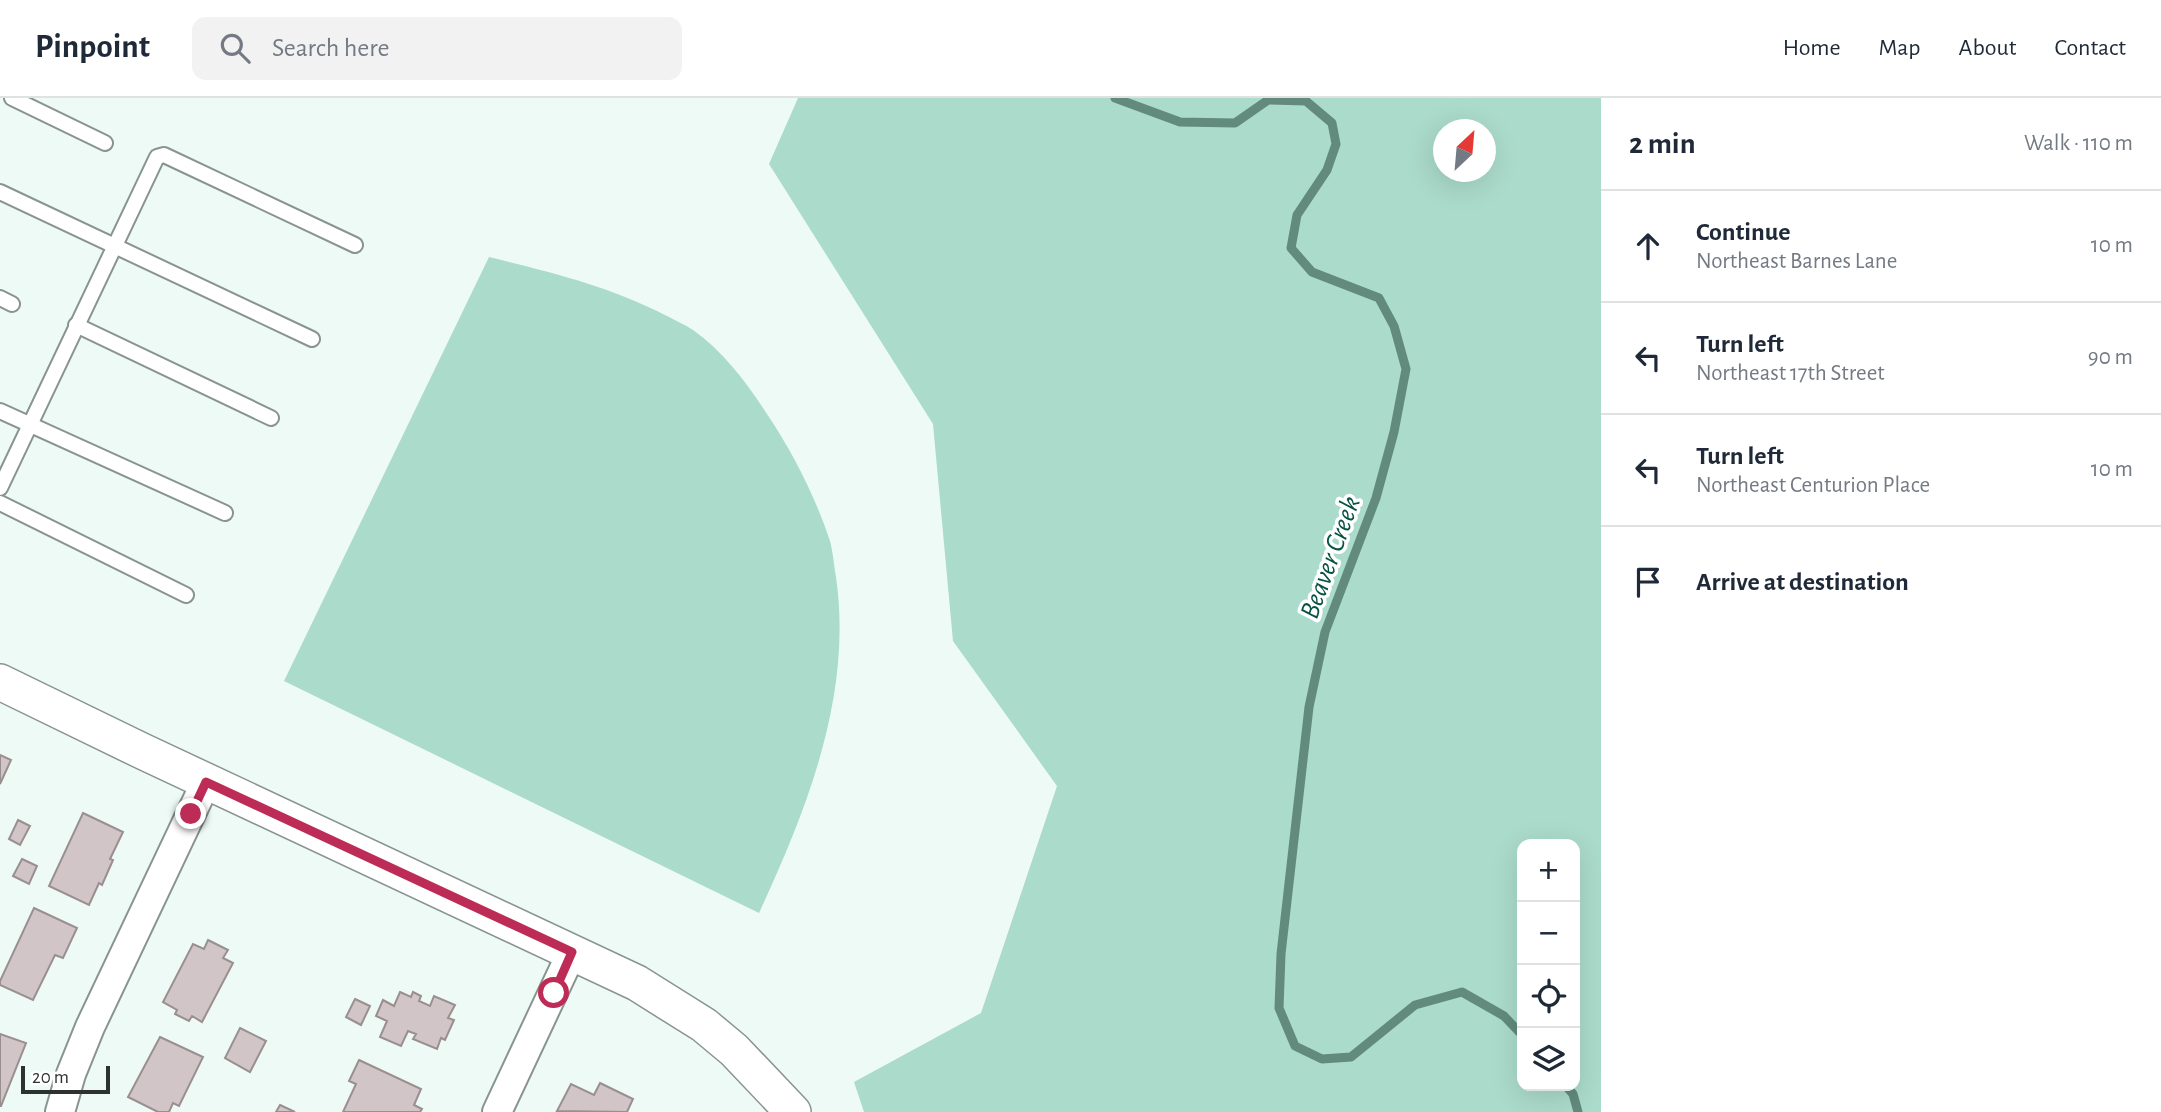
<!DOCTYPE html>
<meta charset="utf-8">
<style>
:root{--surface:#fff;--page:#f2f2f3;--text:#1f2937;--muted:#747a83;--line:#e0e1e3}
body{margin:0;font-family:"Alegreya Sans",sans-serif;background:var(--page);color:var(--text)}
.controls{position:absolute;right:21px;bottom:21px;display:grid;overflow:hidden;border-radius:14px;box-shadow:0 7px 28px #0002}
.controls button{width:63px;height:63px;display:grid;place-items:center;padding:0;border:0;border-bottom:2px solid var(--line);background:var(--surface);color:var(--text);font:35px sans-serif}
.compass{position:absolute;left:1433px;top:21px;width:63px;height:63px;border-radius:50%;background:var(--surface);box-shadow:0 7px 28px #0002;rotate:26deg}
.scale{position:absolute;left:21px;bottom:18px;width:89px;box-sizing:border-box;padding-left:7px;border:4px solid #2d3230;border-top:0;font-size:19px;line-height:24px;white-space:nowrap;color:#2d3230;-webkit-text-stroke:5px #fff;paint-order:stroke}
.stop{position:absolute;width:21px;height:21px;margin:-16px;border:5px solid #bc2c56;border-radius:50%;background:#fff}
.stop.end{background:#bc2c56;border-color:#fff;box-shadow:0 2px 7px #0008}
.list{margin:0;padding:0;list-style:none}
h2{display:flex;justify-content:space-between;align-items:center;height:91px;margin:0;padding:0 28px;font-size:30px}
h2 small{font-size:23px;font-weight:400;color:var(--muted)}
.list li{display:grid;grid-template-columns:46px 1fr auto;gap:21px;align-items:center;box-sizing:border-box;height:112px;padding:0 28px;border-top:2px solid var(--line)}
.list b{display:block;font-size:26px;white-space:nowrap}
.list p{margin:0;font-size:23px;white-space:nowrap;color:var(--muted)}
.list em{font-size:23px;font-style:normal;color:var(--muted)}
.icon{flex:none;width:38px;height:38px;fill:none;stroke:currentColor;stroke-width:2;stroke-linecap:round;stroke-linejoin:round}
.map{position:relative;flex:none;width:1601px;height:1014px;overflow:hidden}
header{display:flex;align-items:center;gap:42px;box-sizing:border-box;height:98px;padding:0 35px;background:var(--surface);border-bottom:2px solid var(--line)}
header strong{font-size:33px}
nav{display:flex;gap:38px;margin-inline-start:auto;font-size:24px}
.search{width:490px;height:63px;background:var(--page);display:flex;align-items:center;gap:18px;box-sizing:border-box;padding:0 24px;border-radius:14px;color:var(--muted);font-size:26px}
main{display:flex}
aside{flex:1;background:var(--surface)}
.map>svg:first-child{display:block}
.green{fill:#abdbcb;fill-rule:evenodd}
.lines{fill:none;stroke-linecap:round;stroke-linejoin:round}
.stream{stroke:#628a7d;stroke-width:9}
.building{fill:#d1c5c7;stroke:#9a8f90;stroke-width:2}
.service-casing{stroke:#899490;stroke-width:18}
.minor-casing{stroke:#899490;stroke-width:32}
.tertiary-casing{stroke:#899490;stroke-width:38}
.service{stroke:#fff;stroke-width:14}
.minor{stroke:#fff;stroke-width:28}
.tertiary{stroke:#fff;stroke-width:35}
.route{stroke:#bc2c56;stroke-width:9}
.labels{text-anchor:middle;stroke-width:7;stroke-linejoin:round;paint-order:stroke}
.water-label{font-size:28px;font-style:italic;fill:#075444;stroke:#fff}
</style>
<header>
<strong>Pinpoint</strong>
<div class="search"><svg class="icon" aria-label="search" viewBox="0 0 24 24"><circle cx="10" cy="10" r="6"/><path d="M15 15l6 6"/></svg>Search here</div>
<nav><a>Home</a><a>Map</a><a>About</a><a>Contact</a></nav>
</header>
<main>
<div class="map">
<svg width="1601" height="1014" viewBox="0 0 1601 1014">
<rect width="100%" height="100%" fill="#eefaf5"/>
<g class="green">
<path d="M 798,0 L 1601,0 L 1601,1014 L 864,1014 L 854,984 L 981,915 L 1057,688 L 953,543 L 933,326 L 769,66 ZM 1444,32 L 1486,32 L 1486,74 L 1444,74 ZM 1522,746 L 1575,746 L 1575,988 L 1522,988 Z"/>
<path d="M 489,159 C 550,174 609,188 665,217 C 674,222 684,226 693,232 C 729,257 755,297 778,333 C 799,367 817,404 830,443 C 833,454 834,468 836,479 C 853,597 807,711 759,815 L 284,583 Z"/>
</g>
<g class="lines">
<g class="stream">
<path d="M 1115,0 L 1180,24 L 1235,25 L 1268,2 L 1306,3 L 1332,25 L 1336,46 L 1327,72 L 1297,117 L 1291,150 L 1312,174 L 1379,200 L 1394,228 L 1406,271 L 1394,334 L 1376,400 L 1325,534 L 1309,609 L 1281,856 L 1279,910 L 1295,948 L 1322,961 L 1351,959 L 1415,907 L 1462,894 L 1504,918 L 1522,937"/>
<path d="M 1566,988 L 1573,996 L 1578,1014"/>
</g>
</g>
<g class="building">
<path d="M 0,657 L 11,662 L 0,686 Z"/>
<path d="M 83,715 L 123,734 L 110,761 L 113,762 L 102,787 L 99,785 L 89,807 L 49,788 Z"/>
<path d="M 18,722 L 30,728 L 20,747 L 9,741 Z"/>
<path d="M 22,761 L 37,768 L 29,786 L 13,778 Z"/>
<path d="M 34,810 L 77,830 L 63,860 L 55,857 L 33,902 L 0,887 L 0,883 Z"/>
<path d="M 208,842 L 228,852 L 223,860 L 233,865 L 202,924 L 192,918 L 189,923 L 175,916 L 177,912 L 163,904 L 193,846 L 204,851 Z"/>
<path d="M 400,894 L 411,899 L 413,894 L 421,898 L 419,903 L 430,908 L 434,898 L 455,907 L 448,920 L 454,922 L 445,942 L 441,940 L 437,951 L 413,941 L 416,936 L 408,933 L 401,948 L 380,939 L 387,923 L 376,918 L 383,902 L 394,908 Z"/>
<path d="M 355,901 L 370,908 L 361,927 L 346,919 Z"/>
<path d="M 240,930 L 266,943 L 250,974 L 225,960 Z"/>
<path d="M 0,936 L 26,945 L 1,1008 L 0,1008 Z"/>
<path d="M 160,939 L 203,959 L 179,1008 L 173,1005 L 169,1014 L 158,1014 L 128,999 Z"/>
<path d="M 359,962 L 421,991 L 414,1007 L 422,1011 L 420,1014 L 343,1014 L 356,986 L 349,983 Z"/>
<path d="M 600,985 L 633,1001 L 627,1014 L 557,1013 L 571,986 L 594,997 Z"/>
<path d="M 280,1007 L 295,1014 L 276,1014 Z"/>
</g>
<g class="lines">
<defs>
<g id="service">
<path d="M 12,0 L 105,45"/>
<path d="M 0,94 L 312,241"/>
<path d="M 0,200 L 12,206"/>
<path d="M 76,227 L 271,320"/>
<path d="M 0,313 L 225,415"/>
<path d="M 0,390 L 157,59 L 164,57 L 355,147"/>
<path d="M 0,405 L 186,497"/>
</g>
<g id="minor">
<path d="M 60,1014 L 71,976 L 90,929 L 206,684"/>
<path d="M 497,1014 L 572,854"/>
</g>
<path id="tertiary" d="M 0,584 L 142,653 L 637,885 L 704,927 L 734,952 L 793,1014"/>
</defs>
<use href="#service" class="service-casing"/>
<use href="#minor" class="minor-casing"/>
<use href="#tertiary" class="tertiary-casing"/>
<use href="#service" class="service"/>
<use href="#minor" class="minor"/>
<use href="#tertiary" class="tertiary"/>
</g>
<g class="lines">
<path class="route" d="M 191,716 L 206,684 L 572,854 L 554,895"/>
</g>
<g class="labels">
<g class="water-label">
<text transform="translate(1329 459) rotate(-70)" y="10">Beaver Creek</text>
</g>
</g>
</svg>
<div class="controls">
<button>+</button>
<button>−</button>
<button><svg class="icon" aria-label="locate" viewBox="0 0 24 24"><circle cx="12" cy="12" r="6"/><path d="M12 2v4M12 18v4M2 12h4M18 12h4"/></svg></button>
<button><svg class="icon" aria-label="layers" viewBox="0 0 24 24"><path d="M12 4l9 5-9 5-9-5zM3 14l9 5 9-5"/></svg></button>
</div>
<svg class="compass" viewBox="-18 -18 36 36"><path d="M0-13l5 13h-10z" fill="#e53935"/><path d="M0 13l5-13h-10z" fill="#747a83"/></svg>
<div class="scale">20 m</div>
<div class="stop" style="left:554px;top:895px"></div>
<div class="stop end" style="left:191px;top:716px"></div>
</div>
<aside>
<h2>2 min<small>Walk · 110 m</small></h2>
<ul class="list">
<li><svg class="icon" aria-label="ahead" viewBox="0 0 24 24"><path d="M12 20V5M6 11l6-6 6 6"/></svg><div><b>Continue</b><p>Northeast Barnes Lane</p></div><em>10 m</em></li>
<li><svg class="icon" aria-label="left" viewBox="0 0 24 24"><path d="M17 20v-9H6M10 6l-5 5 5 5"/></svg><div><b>Turn left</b><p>Northeast 17th Street</p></div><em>90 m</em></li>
<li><svg class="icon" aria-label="left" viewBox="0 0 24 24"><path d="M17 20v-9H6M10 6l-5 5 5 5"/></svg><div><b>Turn left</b><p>Northeast Centurion Place</p></div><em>10 m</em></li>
<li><svg class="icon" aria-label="arrive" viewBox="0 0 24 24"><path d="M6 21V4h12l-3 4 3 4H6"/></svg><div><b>Arrive at destination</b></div></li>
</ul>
</aside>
</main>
